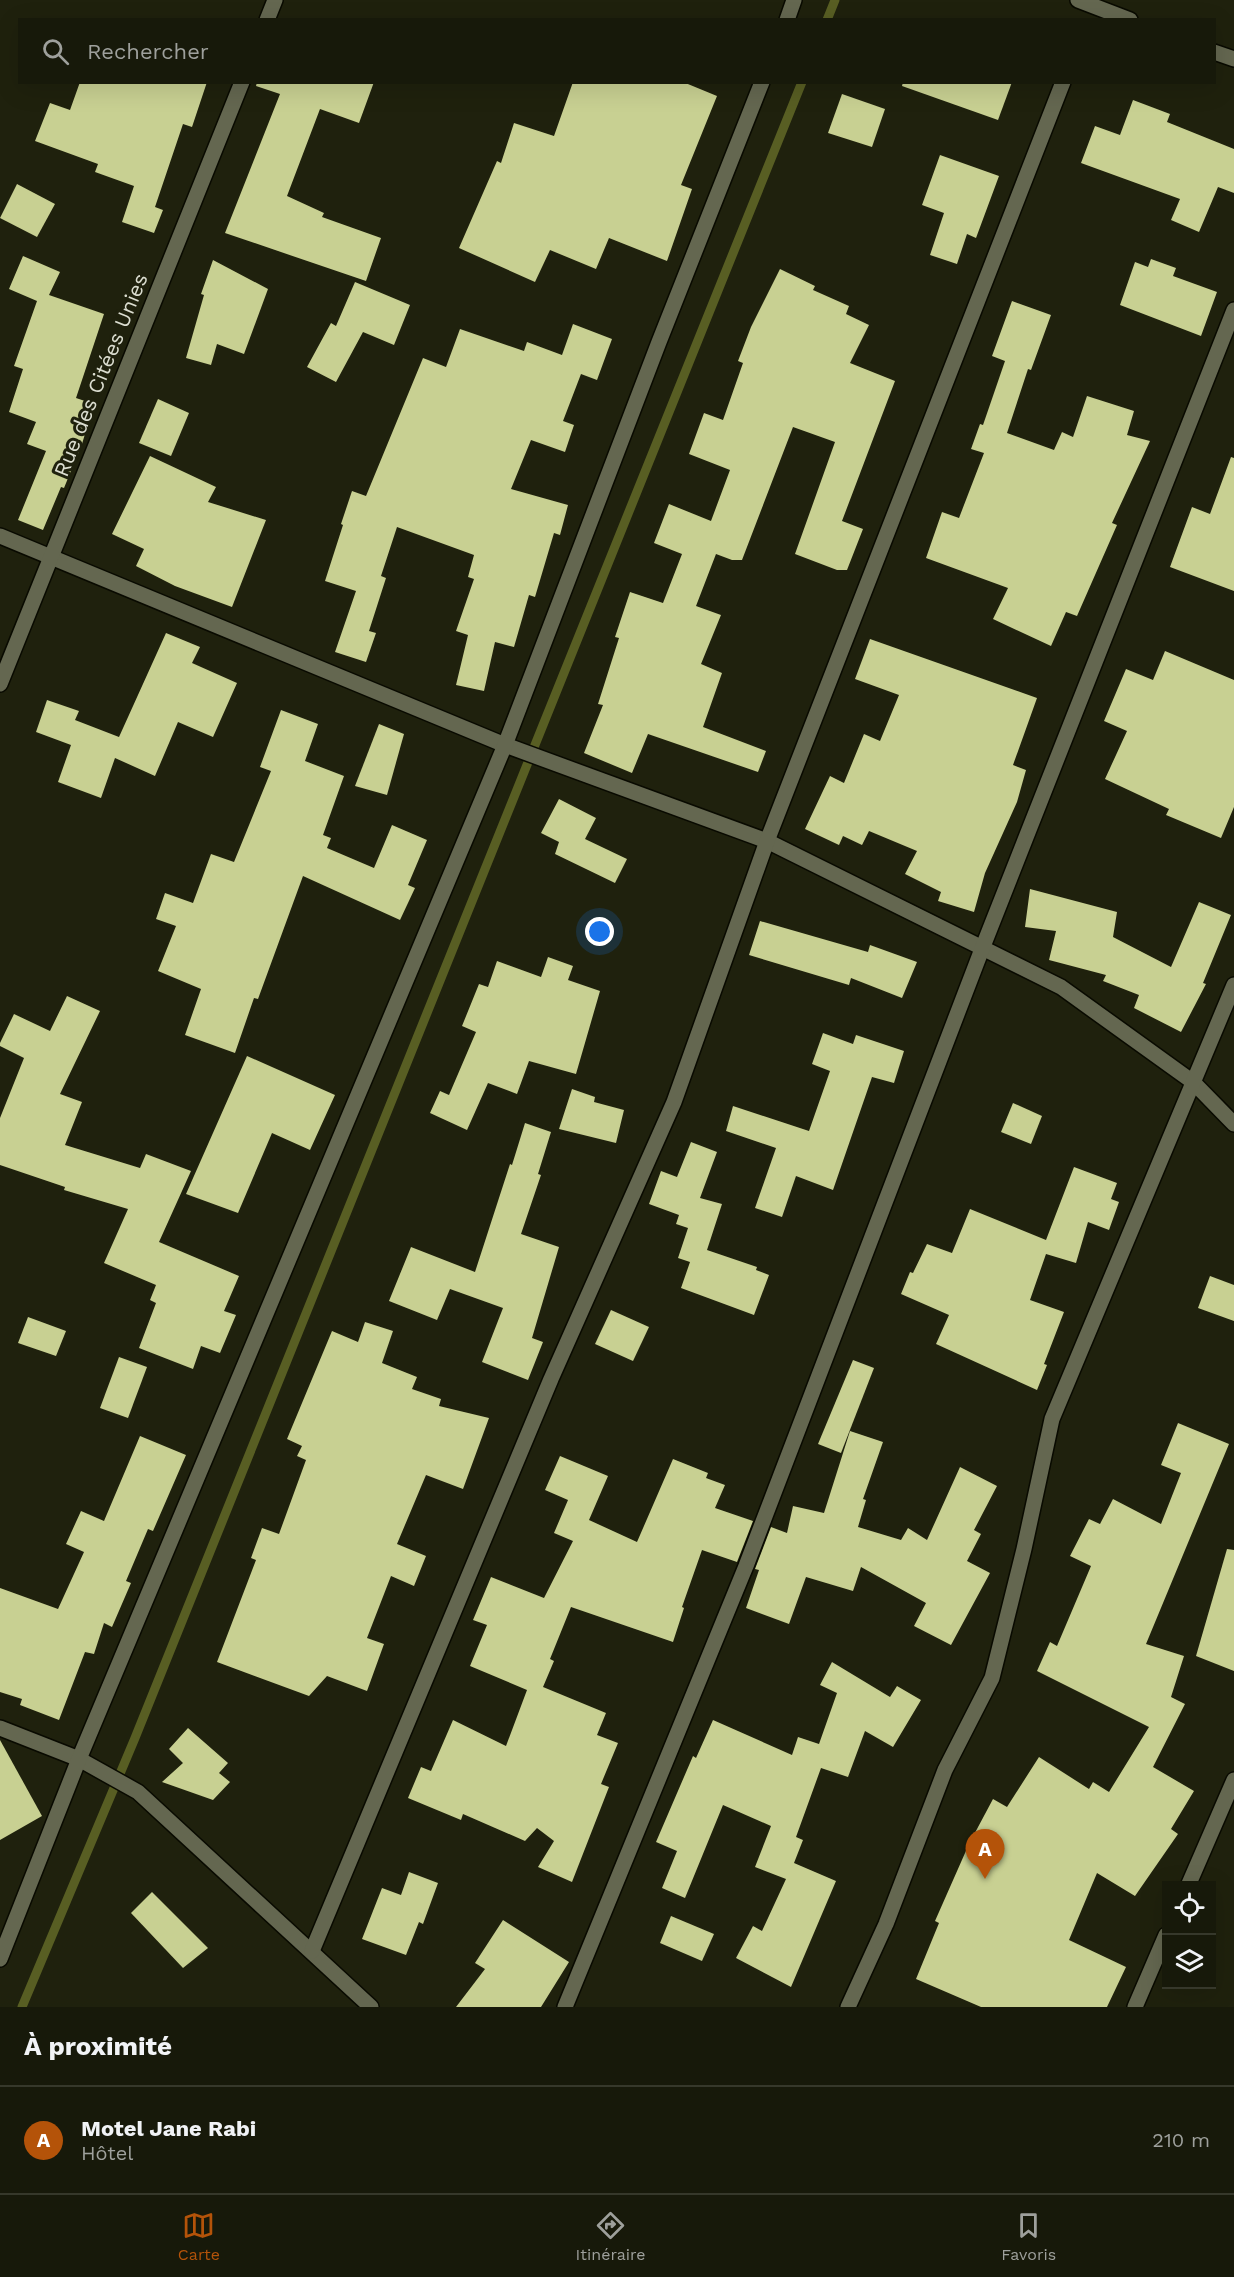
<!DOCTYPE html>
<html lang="fr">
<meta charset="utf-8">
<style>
:root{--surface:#17190a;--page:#202213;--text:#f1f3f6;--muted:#9ea09c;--line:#36382b;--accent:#b45309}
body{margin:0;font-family:"Work Sans",sans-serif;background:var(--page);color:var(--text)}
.controls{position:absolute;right:18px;bottom:18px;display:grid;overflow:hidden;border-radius:0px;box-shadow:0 6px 24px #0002}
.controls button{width:54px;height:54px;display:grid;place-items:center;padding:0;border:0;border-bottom:2px solid var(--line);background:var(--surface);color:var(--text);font:30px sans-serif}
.you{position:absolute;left:600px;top:932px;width:21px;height:21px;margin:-15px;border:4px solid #fff;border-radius:50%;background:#1a73e8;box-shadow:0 0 0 9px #1a73e833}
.badge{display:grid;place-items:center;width:39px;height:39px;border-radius:50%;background:var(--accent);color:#fff;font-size:20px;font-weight:700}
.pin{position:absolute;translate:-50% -50px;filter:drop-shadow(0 2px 3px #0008)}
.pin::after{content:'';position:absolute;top:32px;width:21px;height:18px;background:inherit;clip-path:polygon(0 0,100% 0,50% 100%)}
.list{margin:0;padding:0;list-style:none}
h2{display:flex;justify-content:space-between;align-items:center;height:78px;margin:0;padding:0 24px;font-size:26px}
h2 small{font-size:20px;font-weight:400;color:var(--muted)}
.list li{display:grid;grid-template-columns:39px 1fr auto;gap:18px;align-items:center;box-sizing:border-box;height:108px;padding:0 24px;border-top:2px solid var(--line)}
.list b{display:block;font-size:22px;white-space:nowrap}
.list p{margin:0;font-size:20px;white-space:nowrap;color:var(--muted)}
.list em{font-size:20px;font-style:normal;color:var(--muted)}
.icon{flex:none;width:33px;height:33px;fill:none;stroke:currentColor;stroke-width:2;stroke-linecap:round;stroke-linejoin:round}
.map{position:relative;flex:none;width:1234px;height:2007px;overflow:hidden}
.search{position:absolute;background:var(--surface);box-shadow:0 6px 24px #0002;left:18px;right:18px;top:18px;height:66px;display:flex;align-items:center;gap:15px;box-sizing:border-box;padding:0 21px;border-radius:0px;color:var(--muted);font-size:22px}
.sheet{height:186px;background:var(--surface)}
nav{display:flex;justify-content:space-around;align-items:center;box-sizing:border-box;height:84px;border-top:2px solid var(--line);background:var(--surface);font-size:16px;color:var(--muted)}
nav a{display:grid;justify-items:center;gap:3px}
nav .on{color:var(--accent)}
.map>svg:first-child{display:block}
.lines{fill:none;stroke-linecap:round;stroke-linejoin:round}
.stream{stroke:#585e23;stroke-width:9}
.building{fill:#c8d092}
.minor-casing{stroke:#090a00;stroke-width:18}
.minor{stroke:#646750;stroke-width:15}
.labels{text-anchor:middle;stroke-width:6;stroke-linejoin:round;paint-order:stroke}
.street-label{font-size:21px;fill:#dbddd0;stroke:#1f210d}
</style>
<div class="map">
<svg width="1234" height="2007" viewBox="0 0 1234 2007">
<rect width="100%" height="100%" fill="#1f210d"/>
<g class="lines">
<g class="stream">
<path d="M 827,20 L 835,0"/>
<path d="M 22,2007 L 135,1738 L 802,82"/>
</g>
</g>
<g class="building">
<path d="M 80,82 L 207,82 L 192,127 L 183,124 L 155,207 L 163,210 L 154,233 L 122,222 L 134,186 L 95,172 L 98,164 L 35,141 L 50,103 L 70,110 Z"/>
<path d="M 257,82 L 374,82 L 359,123 L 320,109 L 287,196 L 324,213 L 322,217 L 381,238 L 366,281 L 225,233 L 280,94 L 256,86 Z"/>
<path d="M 573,82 L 683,82 L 717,96 L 681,185 L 692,189 L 667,261 L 609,238 L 596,269 L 550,250 L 535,282 L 459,248 L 497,161 L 501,163 L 514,123 L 554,136 Z"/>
<path d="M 903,82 L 1012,82 L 998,120 L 902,86 Z"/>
<path d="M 842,94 L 885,109 L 872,147 L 828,133 Z"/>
<path d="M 1133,100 L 1170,114 L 1167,122 L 1234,149 L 1234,193 L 1218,187 L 1199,232 L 1171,220 L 1180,199 L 1081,163 L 1095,126 L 1120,135 Z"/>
<path d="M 940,155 L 999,176 L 976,238 L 967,234 L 957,264 L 930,255 L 944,213 L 922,205 Z"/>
<path d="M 17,184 L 55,204 L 37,237 L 0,218 Z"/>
<path d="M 23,256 L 60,272 L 49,295 L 104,314 L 76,398 L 94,404 L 82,444 L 64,488 L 61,487 L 43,530 L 18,520 L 46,451 L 27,444 L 36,422 L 9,412 L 23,369 L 14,366 L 37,301 L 9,289 Z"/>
<path d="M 1151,259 L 1176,268 L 1173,276 L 1217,292 L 1201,336 L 1120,305 L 1135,262 L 1148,267 Z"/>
<path d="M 213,260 L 268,289 L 244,354 L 217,344 L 211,365 L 186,358 L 204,295 L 201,294 Z"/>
<path d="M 780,269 L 815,286 L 813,290 L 849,306 L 846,314 L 869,325 L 850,363 L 895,381 L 842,521 L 863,529 L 847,570 L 837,570 L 795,554 L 835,442 L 793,427 L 742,560 L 732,560 L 716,554 L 696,606 L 721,615 L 701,664 L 722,673 L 703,727 L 766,751 L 758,772 L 648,734 L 632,773 L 584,753 L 603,705 L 598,704 L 619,638 L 615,637 L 630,592 L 663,603 L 682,554 L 654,543 L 669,504 L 711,521 L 730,470 L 689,454 L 704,413 L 723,420 L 743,363 L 738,361 L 751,327 Z"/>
<path d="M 355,282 L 410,305 L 394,345 L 363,332 L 336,382 L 307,367 L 331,323 L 336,326 Z"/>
<path d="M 1012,301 L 1051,315 L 1031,370 L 1028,369 L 1007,433 L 1054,450 L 1062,432 L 1073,437 L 1087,396 L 1134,411 L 1127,435 L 1150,441 L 1112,523 L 1117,525 L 1077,616 L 1066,612 L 1051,646 L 993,619 L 1008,588 L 926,558 L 942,512 L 959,518 L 984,453 L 971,449 L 980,424 L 983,425 L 1005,361 L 992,356 Z"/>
<path d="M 573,324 L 612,339 L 597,380 L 581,374 L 563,421 L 574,425 L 565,452 L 531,440 L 511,489 L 568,505 L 560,535 L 554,533 L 535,597 L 529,595 L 514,647 L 495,642 L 484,691 L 456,685 L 468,635 L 456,631 L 474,579 L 468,577 L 474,555 L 397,527 L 381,576 L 386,578 L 369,631 L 376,633 L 366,662 L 335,652 L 356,591 L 325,581 L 343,525 L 341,524 L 352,491 L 366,496 L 423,358 L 446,367 L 460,329 L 524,351 L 527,342 L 562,355 Z"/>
<path d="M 158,399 L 189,413 L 171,456 L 139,443 Z"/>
<path d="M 150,456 L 216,487 L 208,502 L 266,520 L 232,607 L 175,586 L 136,566 L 144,549 L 112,534 Z"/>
<path d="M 1231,457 L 1234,458 L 1234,591 L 1170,567 L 1192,507 L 1210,514 Z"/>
<path d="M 166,633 L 200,647 L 192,663 L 237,683 L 213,737 L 178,722 L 155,776 L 115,758 L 101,798 L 58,782 L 71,745 L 36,732 L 47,700 L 79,711 L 75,720 L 119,737 Z"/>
<path d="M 870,639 L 1037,698 L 1013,765 L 1026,770 L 1017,802 L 985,873 L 974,912 L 938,901 L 941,892 L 905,874 L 917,851 L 869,831 L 862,845 L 843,836 L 839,845 L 805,829 L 830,776 L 844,783 L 864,734 L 880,741 L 899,695 L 855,679 Z"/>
<path d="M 1165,651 L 1234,680 L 1234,807 L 1221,838 L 1166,815 L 1169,809 L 1105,779 L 1127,731 L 1104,721 L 1126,669 L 1153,680 Z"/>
<path d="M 281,710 L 318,724 L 305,761 L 344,776 L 323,835 L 331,838 L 327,848 L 374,868 L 392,825 L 427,840 L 408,885 L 415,888 L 400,920 L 303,876 L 258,999 L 254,998 L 235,1053 L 185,1035 L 201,989 L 158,971 L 176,926 L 156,919 L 165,893 L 193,903 L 211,854 L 234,862 L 271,771 L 260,767 Z"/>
<path d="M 379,724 L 404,734 L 387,795 L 355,786 Z"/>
<path d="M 559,799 L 596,818 L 585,839 L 627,859 L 615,883 L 555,854 L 559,842 L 541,833 Z"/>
<path d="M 1030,889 L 1117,912 L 1113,937 L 1171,967 L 1199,902 L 1231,915 L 1203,983 L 1206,984 L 1181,1032 L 1134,1008 L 1139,995 L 1103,981 L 1106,975 L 1049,960 L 1056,931 L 1025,927 Z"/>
<path d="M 760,921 L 868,952 L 870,945 L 917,962 L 902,998 L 851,978 L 849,985 L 749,955 Z"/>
<path d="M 548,957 L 573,966 L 568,980 L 600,991 L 576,1074 L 529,1061 L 517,1094 L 488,1083 L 467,1130 L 430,1113 L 440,1091 L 449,1095 L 476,1032 L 462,1026 L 479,984 L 488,987 L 497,961 L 541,977 Z"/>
<path d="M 67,996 L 100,1011 L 60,1094 L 82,1102 L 65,1145 L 140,1168 L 146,1154 L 191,1171 L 159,1242 L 239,1276 L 224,1311 L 236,1315 L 220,1353 L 201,1346 L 193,1369 L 139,1348 L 156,1303 L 150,1300 L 156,1285 L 104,1263 L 128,1209 L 64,1190 L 65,1187 L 0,1165 L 0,1118 L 24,1058 L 0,1046 L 0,1043 L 14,1014 L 50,1031 Z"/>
<path d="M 823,1033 L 853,1044 L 856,1035 L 904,1051 L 894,1083 L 872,1077 L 833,1190 L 796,1176 L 782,1217 L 755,1208 L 776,1148 L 726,1131 L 733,1106 L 809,1131 L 830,1071 L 812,1064 Z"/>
<path d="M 247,1056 L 335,1095 L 310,1150 L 272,1133 L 238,1213 L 186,1194 Z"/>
<path d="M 572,1089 L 595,1097 L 594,1102 L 624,1110 L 616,1143 L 559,1129 Z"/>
<path d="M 1013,1103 L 1042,1116 L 1031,1144 L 1001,1132 Z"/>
<path d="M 525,1123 L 551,1132 L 538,1174 L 541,1175 L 521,1234 L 559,1247 L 532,1338 L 543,1342 L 528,1380 L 482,1362 L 503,1308 L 450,1289 L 437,1320 L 389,1301 L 411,1247 L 475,1272 L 510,1164 L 512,1165 Z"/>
<path d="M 691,1142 L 717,1152 L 700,1198 L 722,1204 L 707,1250 L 757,1267 L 756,1270 L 769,1275 L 754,1315 L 681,1288 L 690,1262 L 678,1258 L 688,1228 L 676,1224 L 679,1215 L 649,1204 L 661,1171 L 677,1177 Z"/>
<path d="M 1074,1167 L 1117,1183 L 1111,1199 L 1119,1202 L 1109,1230 L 1088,1222 L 1076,1263 L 1046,1254 L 1030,1300 L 1064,1312 L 1044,1364 L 1047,1365 L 1037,1390 L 936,1344 L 949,1315 L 901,1294 L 910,1272 L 913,1273 L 927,1244 L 952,1253 L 970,1209 L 1046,1240 Z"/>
<path d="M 1210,1276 L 1234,1285 L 1234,1321 L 1198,1308 Z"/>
<path d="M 611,1310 L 649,1327 L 633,1361 L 595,1344 Z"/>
<path d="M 28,1317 L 66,1331 L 56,1356 L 18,1343 Z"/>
<path d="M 365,1322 L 393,1331 L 382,1363 L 417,1377 L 412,1389 L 441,1399 L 439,1406 L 489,1418 L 463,1489 L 426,1475 L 397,1544 L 426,1556 L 414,1586 L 391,1576 L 367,1638 L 384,1644 L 367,1691 L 327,1676 L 309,1696 L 217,1662 L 256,1560 L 251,1558 L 262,1528 L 279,1534 L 306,1460 L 297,1456 L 302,1446 L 287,1439 L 332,1331 L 358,1342 Z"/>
<path d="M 119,1357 L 147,1367 L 128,1418 L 100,1408 Z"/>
<path d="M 853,1360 L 874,1368 L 841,1453 L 818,1444 Z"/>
<path d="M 1178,1423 L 1229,1444 L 1146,1644 L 1184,1656 L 1171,1697 L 1185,1704 L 1153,1767 L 1194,1791 L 1171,1829 L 1178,1834 L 1135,1896 L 1097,1873 L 1069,1940 L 1126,1967 L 1107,2007 L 981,2007 L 916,1979 L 939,1923 L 935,1921 L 969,1844 L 993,1799 L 1007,1807 L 1039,1757 L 1089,1789 L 1093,1782 L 1109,1792 L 1149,1727 L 1037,1671 L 1050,1642 L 1057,1646 L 1091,1566 L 1070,1556 L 1089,1519 L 1100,1524 L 1113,1499 L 1161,1524 L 1181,1473 L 1161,1465 Z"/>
<path d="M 850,1431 L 883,1442 L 863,1499 L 866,1500 L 858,1527 L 901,1540 L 908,1528 L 927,1540 L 960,1467 L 997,1486 L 974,1530 L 981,1534 L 967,1561 L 990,1573 L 951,1645 L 914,1626 L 926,1603 L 861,1567 L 853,1591 L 806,1577 L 789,1624 L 746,1608 L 759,1570 L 755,1569 L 771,1527 L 787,1533 L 793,1506 L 824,1513 Z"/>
<path d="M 140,1436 L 186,1455 L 153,1531 L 148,1529 L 126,1581 L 131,1583 L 112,1627 L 104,1623 L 94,1654 L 85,1652 L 59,1720 L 20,1705 L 22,1699 L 0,1692 L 0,1588 L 58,1609 L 84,1552 L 66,1544 L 81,1511 L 104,1521 Z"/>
<path d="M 560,1456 L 608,1476 L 589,1520 L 637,1542 L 673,1459 L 708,1473 L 706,1478 L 725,1485 L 715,1508 L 753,1521 L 737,1562 L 702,1550 L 682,1607 L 684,1608 L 673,1642 L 571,1607 L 550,1659 L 554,1661 L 543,1687 L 606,1713 L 597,1735 L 618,1743 L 601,1784 L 609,1787 L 572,1882 L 538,1867 L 554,1841 L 537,1828 L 525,1841 L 463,1814 L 461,1820 L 408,1798 L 421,1767 L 431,1771 L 453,1720 L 506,1746 L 527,1690 L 470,1666 L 487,1625 L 473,1620 L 491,1577 L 544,1598 L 573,1541 L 554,1533 L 568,1500 L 545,1490 Z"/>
<path d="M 1227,1549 L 1234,1550 L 1234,1671 L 1196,1656 Z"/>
<path d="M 832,1662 L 890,1697 L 897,1686 L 921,1700 L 893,1747 L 865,1731 L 848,1777 L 821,1768 L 796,1837 L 803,1840 L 794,1863 L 836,1881 L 791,1987 L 736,1958 L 753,1926 L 762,1931 L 786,1879 L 755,1867 L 771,1826 L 723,1805 L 685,1898 L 662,1888 L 677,1851 L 656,1842 L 693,1756 L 696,1758 L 713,1720 L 792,1755 L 798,1737 L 819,1744 L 837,1693 L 820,1685 Z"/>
<path d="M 188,1728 L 228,1763 L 219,1773 L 230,1782 L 213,1800 L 162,1782 L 183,1763 L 169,1749 Z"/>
<path d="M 0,1740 L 42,1816 L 0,1840 Z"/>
<path d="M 409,1872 L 438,1883 L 423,1924 L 419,1922 L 406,1955 L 362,1939 L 382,1888 L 401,1895 Z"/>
<path d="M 152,1892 L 208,1948 L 183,1968 L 131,1913 Z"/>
<path d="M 671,1916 L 714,1934 L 702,1961 L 660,1943 Z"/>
<path d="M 503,1920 L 569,1962 L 541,2007 L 456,2007 L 485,1969 L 475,1963 Z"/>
</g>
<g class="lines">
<defs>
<g id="minor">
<path d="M 1078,0 L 1130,20"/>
<path d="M 267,20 L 275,0"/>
<path d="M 787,20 L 794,0"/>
<path d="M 1214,52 L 1234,59"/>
<path d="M 0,536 L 505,745 L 767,841 L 1061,987 L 1193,1082 L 1234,1124"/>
<path d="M 0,684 L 242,82"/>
<path d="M 0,1728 L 79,1759 L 138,1792 L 371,2007"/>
<path d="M 1188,1886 L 1234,1780"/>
<path d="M 312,1951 L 551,1379 L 674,1102 L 767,841 L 1063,82"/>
<path d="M 0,1959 L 79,1759 L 505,745 L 659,342 L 762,82"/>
<path d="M 565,2007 L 746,1566 L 982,949 L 1234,310"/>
<path d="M 848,2007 L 886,1924 L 945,1770 L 992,1678 L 1024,1549 L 1052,1419 L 1234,985"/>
<path d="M 1135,2007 L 1166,1935"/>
</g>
</defs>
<use href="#minor" class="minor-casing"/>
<use href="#minor" class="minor"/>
</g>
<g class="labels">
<g class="street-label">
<text transform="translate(101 375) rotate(-68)" y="7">Rue des Citées Unies</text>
</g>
</g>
</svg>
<div class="controls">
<button><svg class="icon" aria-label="locate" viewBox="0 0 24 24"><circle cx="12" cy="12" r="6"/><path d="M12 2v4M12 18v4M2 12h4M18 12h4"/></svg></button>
<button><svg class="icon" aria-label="layers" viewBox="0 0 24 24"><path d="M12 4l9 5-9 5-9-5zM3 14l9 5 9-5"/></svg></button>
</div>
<div class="you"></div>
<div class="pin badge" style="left:985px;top:1879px">A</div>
<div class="search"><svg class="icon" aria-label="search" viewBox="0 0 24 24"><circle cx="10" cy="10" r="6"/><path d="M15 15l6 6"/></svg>Rechercher</div>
</div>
<section class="sheet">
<h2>À proximité<small></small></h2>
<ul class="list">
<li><span class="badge">A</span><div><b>Motel Jane Rabi</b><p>Hôtel</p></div><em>210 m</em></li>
</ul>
</section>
<nav>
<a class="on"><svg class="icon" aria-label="map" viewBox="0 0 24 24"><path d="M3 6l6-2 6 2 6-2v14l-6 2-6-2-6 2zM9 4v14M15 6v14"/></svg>Carte</a>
<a><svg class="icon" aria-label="directions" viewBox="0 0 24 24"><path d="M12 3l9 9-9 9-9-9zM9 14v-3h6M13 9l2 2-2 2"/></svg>Itinéraire</a>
<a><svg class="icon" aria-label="saved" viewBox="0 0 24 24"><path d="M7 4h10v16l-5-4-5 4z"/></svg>Favoris</a>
</nav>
